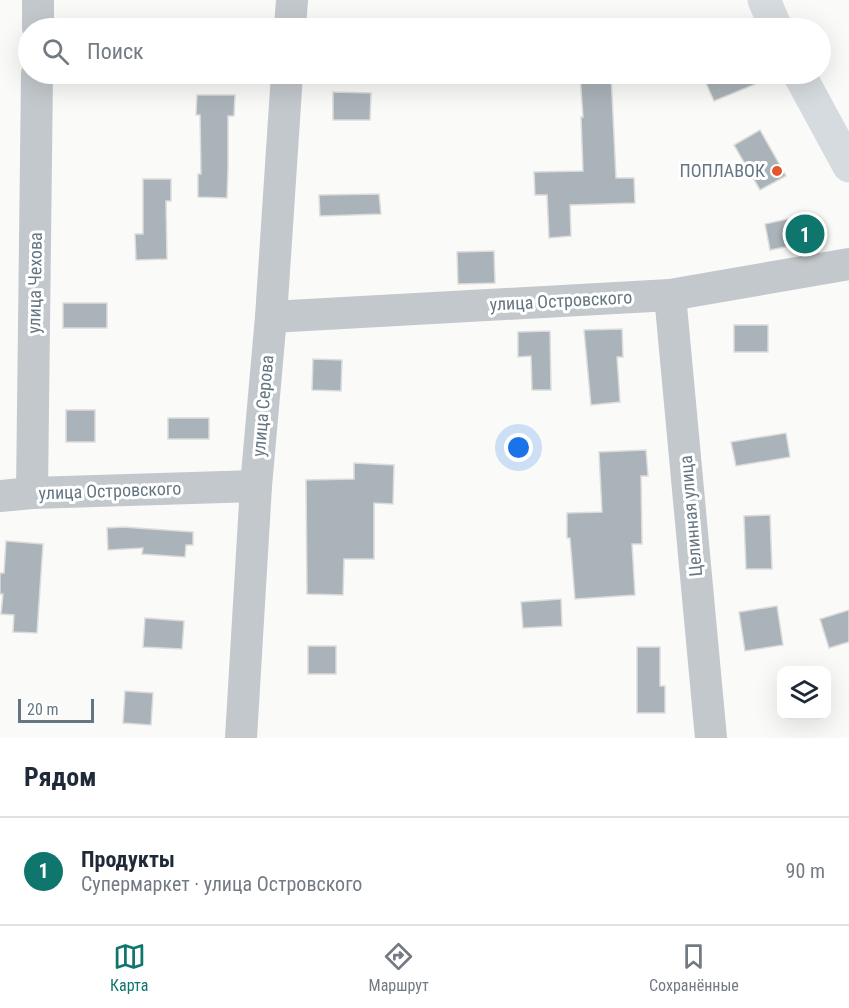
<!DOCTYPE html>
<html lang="ru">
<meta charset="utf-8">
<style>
:root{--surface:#fff;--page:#f2f2f3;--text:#1f2937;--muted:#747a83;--line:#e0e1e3;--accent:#0f766e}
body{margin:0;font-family:"Roboto Condensed",sans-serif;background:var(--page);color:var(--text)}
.controls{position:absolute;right:18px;bottom:18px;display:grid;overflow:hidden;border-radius:12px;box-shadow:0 6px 24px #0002}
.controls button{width:54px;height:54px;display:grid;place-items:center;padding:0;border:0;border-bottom:2px solid var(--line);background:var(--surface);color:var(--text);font:30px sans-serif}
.scale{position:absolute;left:18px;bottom:15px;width:76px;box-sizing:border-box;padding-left:6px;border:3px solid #657683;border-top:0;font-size:16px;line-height:21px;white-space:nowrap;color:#657683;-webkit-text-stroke:4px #fff;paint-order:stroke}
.you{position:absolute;left:519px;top:448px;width:21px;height:21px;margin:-15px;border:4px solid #fff;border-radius:50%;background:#1a73e8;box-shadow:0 0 0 9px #1a73e833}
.badge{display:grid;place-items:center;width:39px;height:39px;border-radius:50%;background:var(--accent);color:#fff;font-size:20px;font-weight:700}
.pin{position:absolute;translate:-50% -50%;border:3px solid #fff;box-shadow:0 2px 6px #0006}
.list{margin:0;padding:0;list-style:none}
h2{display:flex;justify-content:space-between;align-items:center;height:78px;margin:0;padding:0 24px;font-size:26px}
h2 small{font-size:20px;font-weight:400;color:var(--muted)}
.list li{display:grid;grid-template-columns:39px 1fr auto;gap:18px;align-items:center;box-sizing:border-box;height:108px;padding:0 24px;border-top:2px solid var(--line)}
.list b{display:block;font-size:22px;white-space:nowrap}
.list p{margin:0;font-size:20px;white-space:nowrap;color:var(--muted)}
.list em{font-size:20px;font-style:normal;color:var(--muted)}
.icon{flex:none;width:33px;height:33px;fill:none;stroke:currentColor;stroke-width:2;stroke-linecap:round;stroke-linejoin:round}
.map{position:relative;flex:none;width:849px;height:738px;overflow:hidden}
.search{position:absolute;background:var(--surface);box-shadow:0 6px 24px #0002;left:18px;right:18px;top:18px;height:66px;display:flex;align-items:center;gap:15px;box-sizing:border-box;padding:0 21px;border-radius:33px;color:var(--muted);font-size:22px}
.sheet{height:186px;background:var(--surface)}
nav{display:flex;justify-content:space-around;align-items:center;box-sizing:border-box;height:84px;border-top:2px solid var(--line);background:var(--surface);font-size:16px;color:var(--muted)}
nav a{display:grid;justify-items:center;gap:3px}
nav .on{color:var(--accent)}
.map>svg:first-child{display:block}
.building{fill:#aab3b9;stroke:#dcdcda;stroke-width:1.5}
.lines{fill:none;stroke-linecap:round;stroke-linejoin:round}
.minor{stroke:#c3c8cc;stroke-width:32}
.major{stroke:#d6dbdf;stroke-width:33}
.poi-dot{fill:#e4572e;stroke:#fff;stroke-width:2}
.labels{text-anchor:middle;stroke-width:6;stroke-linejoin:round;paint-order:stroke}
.poi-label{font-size:18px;fill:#657683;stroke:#fff;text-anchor:end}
.street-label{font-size:18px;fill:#657683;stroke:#fff}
</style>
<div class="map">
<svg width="849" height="738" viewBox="0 0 849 738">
<rect width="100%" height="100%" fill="#fafaf8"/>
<g class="building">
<path d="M 580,74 L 611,74 L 616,178 L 634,178 L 635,203 L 570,205 L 571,236 L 549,238 L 547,195 L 535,195 L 534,172 L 583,171 L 581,117 L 583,117 Z"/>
<path d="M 702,74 L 780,74 L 714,101 Z"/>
<path d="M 333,92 L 371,93 L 370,120 L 333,120 Z"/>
<path d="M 197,95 L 235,95 L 234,116 L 228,116 L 228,168 L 227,198 L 198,197 L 198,174 L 201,174 L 200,115 L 196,115 Z"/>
<path d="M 760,130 L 786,176 L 760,190 L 734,145 Z"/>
<path d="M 143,179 L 171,179 L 171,201 L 166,201 L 167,259 L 136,260 L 135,234 L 143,234 Z"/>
<path d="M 379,194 L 381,214 L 320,216 L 319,195 Z"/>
<path d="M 810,214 L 815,241 L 770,250 L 765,224 Z"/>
<path d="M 494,251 L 495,283 L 458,284 L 457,252 Z"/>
<rect x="63" y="303" width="44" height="25"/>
<rect x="734" y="325" width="34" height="27"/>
<path d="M 622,329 L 623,357 L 617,357 L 620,402 L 591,405 L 584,330 Z"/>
<path d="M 550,331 L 551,390 L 532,390 L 531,356 L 518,357 L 518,332 Z"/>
<path d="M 313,359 L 342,360 L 341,391 L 312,390 Z"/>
<rect x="66" y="410" width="29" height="32"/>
<rect x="168" y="418" width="41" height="21"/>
<path d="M 786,433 L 790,457 L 736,466 L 731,442 Z"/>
<path d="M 646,450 L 648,476 L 641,476 L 642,544 L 632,544 L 635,595 L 575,599 L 570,538 L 567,538 L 567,513 L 602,512 L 599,452 Z"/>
<path d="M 354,463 L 394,465 L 393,504 L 374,503 L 374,559 L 344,559 L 343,595 L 307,594 L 306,480 L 354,479 Z"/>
<path d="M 770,515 L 772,569 L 746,569 L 744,516 Z"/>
<path d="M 123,527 L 193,532 L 193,545 L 186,545 L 185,557 L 142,554 L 143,548 L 108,550 L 107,528 Z"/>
<path d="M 6,541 L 43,544 L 37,633 L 13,632 L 14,615 L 1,614 L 3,594 L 0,594 L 0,573 L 4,573 Z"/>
<path d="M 561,599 L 562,626 L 523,628 L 521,602 Z"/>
<path d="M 777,606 L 783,645 L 745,651 L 739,612 Z"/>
<path d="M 849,610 L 849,642 L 829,648 L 820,619 Z"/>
<path d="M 145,618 L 184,621 L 182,649 L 143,647 Z"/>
<rect x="308" y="646" width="28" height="28"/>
<path d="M 637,647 L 660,647 L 660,686 L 665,686 L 665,713 L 637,713 Z"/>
<path d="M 125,691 L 153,693 L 151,725 L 123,723 Z"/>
</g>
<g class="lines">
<g class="minor">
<path d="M 38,28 L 38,0"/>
<path d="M 290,28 L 292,0"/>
<path d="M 670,295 L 711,738"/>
<path d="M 271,317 L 670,295 L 849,264"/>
<path d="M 32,493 L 37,74"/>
<path d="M 0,496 L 32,493 L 256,486"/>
<path d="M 241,738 L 256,486 L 271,317 L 287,74"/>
</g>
<g class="major">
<path d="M 764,0 L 776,28"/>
<path d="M 799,74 L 849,166"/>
</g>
</g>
<circle class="poi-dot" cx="777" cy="171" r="6"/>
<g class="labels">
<g class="poi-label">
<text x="765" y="177">ПОПЛАВОК</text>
</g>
<g class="street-label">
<text transform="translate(35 283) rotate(-89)" y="6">улица Чехова</text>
<text transform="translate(561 301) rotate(-3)" y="6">улица Островского</text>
<text transform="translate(263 406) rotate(-85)" y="6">улица Серова</text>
<text transform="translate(110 491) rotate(-2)" y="6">улица Островского</text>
<text transform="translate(691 516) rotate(-95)" y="6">Целинная улица</text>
</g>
</g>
</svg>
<div class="controls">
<button><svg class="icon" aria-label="layers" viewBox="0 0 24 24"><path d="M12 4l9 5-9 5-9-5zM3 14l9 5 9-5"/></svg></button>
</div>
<div class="scale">20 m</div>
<div class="you"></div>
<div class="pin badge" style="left:805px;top:234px">1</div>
<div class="search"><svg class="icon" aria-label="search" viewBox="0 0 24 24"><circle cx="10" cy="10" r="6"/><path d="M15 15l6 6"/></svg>Поиск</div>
</div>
<section class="sheet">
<h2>Рядом<small></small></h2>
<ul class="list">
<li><span class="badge">1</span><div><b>Продукты</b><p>Супермаркет · улица Островского</p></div><em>90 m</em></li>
</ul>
</section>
<nav>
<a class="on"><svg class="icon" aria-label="map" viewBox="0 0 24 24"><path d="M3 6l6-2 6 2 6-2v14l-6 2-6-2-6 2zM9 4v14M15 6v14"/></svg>Карта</a>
<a><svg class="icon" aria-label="directions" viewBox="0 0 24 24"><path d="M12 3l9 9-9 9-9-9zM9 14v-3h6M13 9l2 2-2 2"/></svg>Маршрут</a>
<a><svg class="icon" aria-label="saved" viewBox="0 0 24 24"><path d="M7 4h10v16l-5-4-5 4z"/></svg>Сохранённые</a>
</nav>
